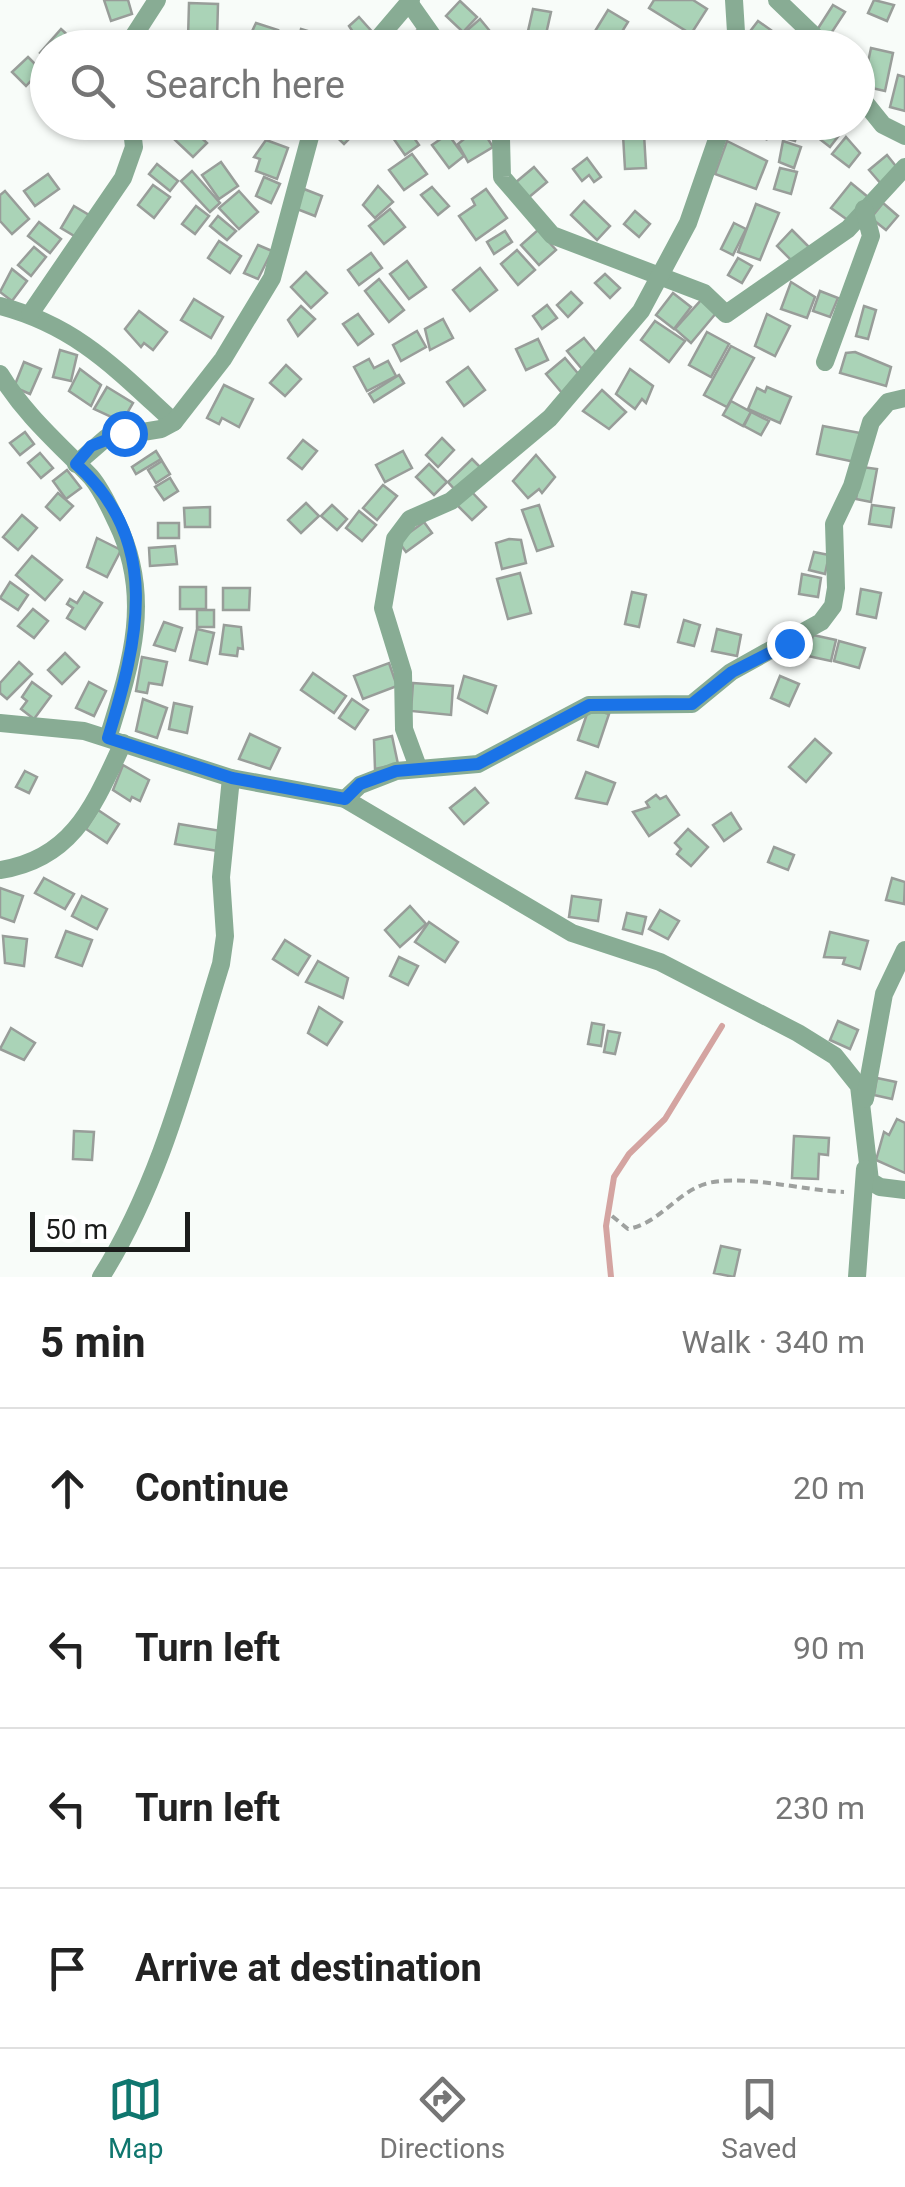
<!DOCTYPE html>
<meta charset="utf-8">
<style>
:root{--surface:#fff;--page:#f2f2f2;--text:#222;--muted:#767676;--line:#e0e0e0;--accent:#0f766e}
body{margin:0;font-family:Roboto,sans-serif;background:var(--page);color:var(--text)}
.scale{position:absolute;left:30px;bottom:25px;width:160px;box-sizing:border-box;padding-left:10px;border:5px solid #1b1c1b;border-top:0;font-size:28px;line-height:35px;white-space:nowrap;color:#1b1c1b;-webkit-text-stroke:8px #fff;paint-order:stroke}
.stop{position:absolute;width:30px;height:30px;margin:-22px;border:8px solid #1a73e8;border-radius:50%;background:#fff}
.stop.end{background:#1a73e8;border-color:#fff;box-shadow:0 2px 10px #0008}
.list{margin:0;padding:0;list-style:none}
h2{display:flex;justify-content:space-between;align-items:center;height:130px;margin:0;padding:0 40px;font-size:42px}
h2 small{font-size:32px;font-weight:400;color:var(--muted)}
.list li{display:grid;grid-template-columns:65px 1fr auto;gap:30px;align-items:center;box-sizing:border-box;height:160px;padding:0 40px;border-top:2px solid var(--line)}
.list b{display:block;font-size:38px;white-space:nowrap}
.list em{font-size:32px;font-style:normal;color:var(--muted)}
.icon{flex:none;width:55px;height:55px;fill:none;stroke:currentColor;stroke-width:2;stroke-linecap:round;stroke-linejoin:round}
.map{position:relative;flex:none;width:905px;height:1277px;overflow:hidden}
.search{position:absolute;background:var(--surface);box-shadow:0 2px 8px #0004;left:30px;right:30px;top:30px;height:110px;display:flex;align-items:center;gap:25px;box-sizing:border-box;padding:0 35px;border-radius:55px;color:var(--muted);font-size:38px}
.sheet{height:770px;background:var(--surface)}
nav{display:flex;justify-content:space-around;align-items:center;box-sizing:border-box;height:140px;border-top:2px solid var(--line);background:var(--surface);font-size:28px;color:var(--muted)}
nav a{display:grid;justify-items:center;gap:5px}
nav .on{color:var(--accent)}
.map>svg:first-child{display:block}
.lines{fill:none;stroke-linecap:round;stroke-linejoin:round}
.stream{stroke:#d4a4a1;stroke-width:6}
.building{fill:#aad3b7;stroke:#989d99;stroke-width:2.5}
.path{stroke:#9ea19f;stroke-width:4;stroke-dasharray:8 5;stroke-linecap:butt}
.street{stroke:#88ac94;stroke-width:18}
.route{stroke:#1a73e8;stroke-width:12}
</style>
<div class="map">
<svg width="905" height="1277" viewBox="0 0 905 1277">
<rect width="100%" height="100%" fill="#f8fcf9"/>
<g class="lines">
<path class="stream" d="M 611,1277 L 606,1226 L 614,1177 L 629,1154 L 665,1119 L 722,1026"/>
</g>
<g class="building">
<path d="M 104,0 L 128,0 L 132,14 L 111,21 Z"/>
<path d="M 654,0 L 693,0 L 707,9 L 691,34 L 649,8 Z"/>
<path d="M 874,0 L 894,5 L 887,21 L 868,13 Z"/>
<path d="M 460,1 L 477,17 L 463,32 L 446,16 Z"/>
<path d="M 189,3 L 218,4 L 217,40 L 188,39 Z"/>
<path d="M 833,5 L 845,12 L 828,38 L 817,30 Z"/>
<path d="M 533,9 L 551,12 L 544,43 L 526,40 Z"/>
<path d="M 608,10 L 628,22 L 612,48 L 599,48 L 589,41 Z"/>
<path d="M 359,17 L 375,35 L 361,48 L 347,37 L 353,32 L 349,26 Z"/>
<path d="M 480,19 L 494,36 L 480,48 L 448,47 Z"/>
<path d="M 758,21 L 775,33 L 765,46 L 748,34 Z"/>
<path d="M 256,23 L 278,30 L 272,48 L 245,46 Z"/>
<path d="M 61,29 L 81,47 L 48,48 L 48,60 L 40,53 Z"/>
<path d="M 301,29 L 318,34 L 314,48 L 297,45 Z"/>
<path d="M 419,29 L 432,46 L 398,48 L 396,45 Z"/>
<path d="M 871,48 L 893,53 L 885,91 L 863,86 Z"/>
<path d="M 28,57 L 41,70 L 26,86 L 12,72 Z"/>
<path d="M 898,75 L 905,77 L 905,111 L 890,107 Z"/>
<path d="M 321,122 L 366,122 L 344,144 Z"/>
<path d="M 735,122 L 765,122 L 766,139 L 736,126 Z"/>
<path d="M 773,122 L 800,124 L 795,141 L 770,134 Z"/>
<path d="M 826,124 L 840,134 L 830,147 L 817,137 Z"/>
<path d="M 405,125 L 419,145 L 405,155 L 391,135 Z"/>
<path d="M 189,126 L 207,143 L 193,157 L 175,140 Z"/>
<path d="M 480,126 L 493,147 L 468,162 L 458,144 Z"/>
<path d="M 448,134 L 464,156 L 449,168 L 432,145 Z"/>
<path d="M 644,134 L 646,168 L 625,169 L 623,135 Z"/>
<path d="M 846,137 L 860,153 L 849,167 L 832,154 Z"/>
<path d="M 266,140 L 288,148 L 277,179 L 256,171 L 260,159 L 254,157 Z"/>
<path d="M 727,141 L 767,161 L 756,189 L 715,174 Z"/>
<path d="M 783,141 L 801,147 L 794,168 L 779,162 Z"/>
<path d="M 412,154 L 427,174 L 404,190 L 389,170 Z"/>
<path d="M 887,155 L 899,170 L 882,185 L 869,170 Z"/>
<path d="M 587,158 L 601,177 L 594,182 L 589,175 L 582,181 L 573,169 Z"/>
<path d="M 221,162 L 238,186 L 219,199 L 202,175 Z"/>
<path d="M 157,164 L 178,181 L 170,191 L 149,174 Z"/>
<path d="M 534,167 L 547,182 L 528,198 L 515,183 Z"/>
<path d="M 780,168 L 797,172 L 791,194 L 774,189 Z"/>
<path d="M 192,171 L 220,203 L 210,212 L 181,181 Z"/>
<path d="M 48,174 L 59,189 L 35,206 L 24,191 Z"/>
<path d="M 264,177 L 280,184 L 271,203 L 256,196 Z"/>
<path d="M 851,183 L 868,197 L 849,221 L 831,208 Z"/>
<path d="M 153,185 L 170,197 L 154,218 L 138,205 Z"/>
<path d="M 378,186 L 393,202 L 375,218 L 363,205 Z"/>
<path d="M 432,187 L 449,206 L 438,215 L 421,195 Z"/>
<path d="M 304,189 L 322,196 L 315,216 L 297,209 Z"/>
<path d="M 486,189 L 507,218 L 476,240 L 459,216 L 475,205 L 472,199 Z"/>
<path d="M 5,191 L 29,219 L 12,234 L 0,221 L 0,195 Z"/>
<path d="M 239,191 L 258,212 L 239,229 L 219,208 Z"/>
<path d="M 584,201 L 610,226 L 597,240 L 571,215 Z"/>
<path d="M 883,203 L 898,216 L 886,230 L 871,218 Z"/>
<path d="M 756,204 L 779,213 L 760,260 L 738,252 Z"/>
<path d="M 74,206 L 89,215 L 76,237 L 61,228 Z"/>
<path d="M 196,206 L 209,216 L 195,234 L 182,224 Z"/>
<path d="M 390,209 L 405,227 L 384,244 L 369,226 Z"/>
<path d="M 635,211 L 650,224 L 639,237 L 624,224 Z"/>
<path d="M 218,216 L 236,231 L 227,240 L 210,226 Z"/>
<path d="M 39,222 L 61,239 L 50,253 L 28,236 Z"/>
<path d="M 734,223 L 746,229 L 733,255 L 721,249 Z"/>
<path d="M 538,230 L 556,250 L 539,265 L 521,245 Z"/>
<path d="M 792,230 L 809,247 L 793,262 L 777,246 Z"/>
<path d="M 505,231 L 512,242 L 494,254 L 487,242 Z"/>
<path d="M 219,241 L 241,256 L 230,273 L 208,258 Z"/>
<path d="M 258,245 L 272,251 L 258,279 L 244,273 Z"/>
<path d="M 34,247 L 46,257 L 31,276 L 18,265 Z"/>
<path d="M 517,250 L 535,270 L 518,285 L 501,264 Z"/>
<path d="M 371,253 L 382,268 L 359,285 L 348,270 Z"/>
<path d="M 738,258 L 752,266 L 742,283 L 728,275 Z"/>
<path d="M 407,261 L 426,287 L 409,299 L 390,274 Z"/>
<path d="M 480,268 L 497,290 L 470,311 L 453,290 Z"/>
<path d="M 12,269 L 27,281 L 12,301 L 0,292 Z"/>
<path d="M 306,272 L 327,293 L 311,308 L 291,287 Z"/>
<path d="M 605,274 L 620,288 L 610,298 L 595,283 Z"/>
<path d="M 379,279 L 404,310 L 389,322 L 365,291 Z"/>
<path d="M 791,282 L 815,297 L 807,318 L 781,309 Z"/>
<path d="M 820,291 L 838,298 L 830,317 L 813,311 Z"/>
<path d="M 571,292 L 582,303 L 568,317 L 557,305 Z"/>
<path d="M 673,293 L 691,307 L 674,329 L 656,315 Z"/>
<path d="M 194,299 L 223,317 L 211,338 L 181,320 Z"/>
<path d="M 702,299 L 717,312 L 691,343 L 675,329 Z"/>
<path d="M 547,305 L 557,318 L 542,329 L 533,316 Z"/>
<path d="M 301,306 L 315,319 L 298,336 L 288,320 Z"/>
<path d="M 864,306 L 876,310 L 868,339 L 856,336 Z"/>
<path d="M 139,311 L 167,332 L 153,350 L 144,343 L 141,347 L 125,329 Z"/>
<path d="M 358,314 L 373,334 L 358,345 L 343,324 Z"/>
<path d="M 767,314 L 790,326 L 775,356 L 755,346 Z"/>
<path d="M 443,319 L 453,338 L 430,350 L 425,329 Z"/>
<path d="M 655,321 L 685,341 L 669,362 L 641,340 Z"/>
<path d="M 417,331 L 426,347 L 401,361 L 393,345 Z"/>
<path d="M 707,332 L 729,344 L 711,377 L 689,365 Z"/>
<path d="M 584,338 L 599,356 L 582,369 L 567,351 Z"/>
<path d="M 538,339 L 548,360 L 526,370 L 516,349 Z"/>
<path d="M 731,346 L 754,358 L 727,407 L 704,395 Z"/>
<path d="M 60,350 L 77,355 L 71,381 L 53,377 Z"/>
<path d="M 855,352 L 891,367 L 886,386 L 840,373 L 846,353 Z"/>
<path d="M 565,358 L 581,377 L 562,393 L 546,374 Z"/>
<path d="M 369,359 L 374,368 L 388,361 L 396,376 L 367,391 L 354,367 Z"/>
<path d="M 24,362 L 41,369 L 30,394 L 14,387 Z"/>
<path d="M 286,365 L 301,379 L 285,396 L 270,383 Z"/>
<path d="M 468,367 L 485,390 L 464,406 L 447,382 Z"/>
<path d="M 80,369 L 101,385 L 91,406 L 69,391 Z"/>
<path d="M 630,369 L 653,386 L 646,403 L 642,399 L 635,409 L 616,394 Z"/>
<path d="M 399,375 L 404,383 L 374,402 L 369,394 Z"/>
<path d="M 224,385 L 253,399 L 239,427 L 222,418 L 219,424 L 207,418 Z"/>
<path d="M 107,387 L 133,403 L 122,422 L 94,409 Z"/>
<path d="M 767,387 L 791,397 L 780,423 L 748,409 L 757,388 L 765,392 Z"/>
<path d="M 602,390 L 626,412 L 609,429 L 583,411 Z"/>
<path d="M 731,401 L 751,412 L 743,426 L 723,415 Z"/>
<path d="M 751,412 L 769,421 L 761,435 L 744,426 Z"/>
<path d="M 823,426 L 860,433 L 855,462 L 817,454 Z"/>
<path d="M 25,432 L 34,444 L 20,455 L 10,443 Z"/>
<path d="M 442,438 L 454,450 L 438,467 L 426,455 Z"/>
<path d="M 303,440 L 317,451 L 302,469 L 288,458 Z"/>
<path d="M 156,451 L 161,459 L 136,474 L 132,467 Z"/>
<path d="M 403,451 L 412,468 L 385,482 L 376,465 Z"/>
<path d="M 40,453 L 53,468 L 41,478 L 28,463 Z"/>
<path d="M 536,455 L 555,477 L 542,493 L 539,489 L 528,498 L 513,481 Z"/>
<path d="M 472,459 L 481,468 L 456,491 L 448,482 Z"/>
<path d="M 162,461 L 170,474 L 156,483 L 148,470 Z"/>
<path d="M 429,464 L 447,482 L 434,495 L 416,477 Z"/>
<path d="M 862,467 L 877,469 L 871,502 L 856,499 Z"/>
<path d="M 67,470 L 81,488 L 66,499 L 53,481 Z"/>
<path d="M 170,478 L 178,491 L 164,500 L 155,487 Z"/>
<path d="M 383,485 L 397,496 L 377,520 L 363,508 Z"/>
<path d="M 469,489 L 486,507 L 472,520 L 455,503 Z"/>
<path d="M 58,493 L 73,506 L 60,520 L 46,507 Z"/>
<path d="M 306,503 L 319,516 L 301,533 L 288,520 Z"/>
<path d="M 332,505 L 347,519 L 337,530 L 321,516 Z"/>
<path d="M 539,505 L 553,546 L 537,551 L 522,510 Z"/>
<path d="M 872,505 L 894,508 L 891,527 L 869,524 Z"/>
<path d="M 210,507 L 210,527 L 185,527 L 184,508 Z"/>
<path d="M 359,511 L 376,525 L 362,541 L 346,528 Z"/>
<path d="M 22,515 L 37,528 L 18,550 L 3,537 Z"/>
<path d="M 424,522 L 432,533 L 406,552 L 398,541 Z"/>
<rect x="158" y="523" width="21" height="15"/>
<path d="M 97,538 L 121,550 L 107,577 L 87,567 Z"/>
<path d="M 509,539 L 521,540 L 526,563 L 502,569 L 496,543 Z"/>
<path d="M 175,546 L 177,564 L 150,566 L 149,548 Z"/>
<path d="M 814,552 L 829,555 L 825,574 L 809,570 Z"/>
<path d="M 32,556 L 62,580 L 45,600 L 16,575 Z"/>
<path d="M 520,573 L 531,613 L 508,619 L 497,579 Z"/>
<path d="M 802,574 L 821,578 L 818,597 L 799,594 Z"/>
<path d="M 10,582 L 28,595 L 18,610 L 0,598 Z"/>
<rect x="180" y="587" width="26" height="22"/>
<path d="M 223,588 L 250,588 L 249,610 L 223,610 Z"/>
<path d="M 861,589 L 881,593 L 876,618 L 857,614 Z"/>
<path d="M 84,592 L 102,603 L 85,629 L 67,618 L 73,608 L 67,604 L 70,599 L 77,603 Z"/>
<path d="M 632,592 L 646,595 L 639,627 L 625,624 Z"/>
<path d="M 33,609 L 48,621 L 34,638 L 18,626 Z"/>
<rect x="197" y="610" width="17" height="17"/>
<path d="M 684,620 L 700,625 L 694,646 L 678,642 Z"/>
<path d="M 164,622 L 182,628 L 175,651 L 154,645 Z"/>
<path d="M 224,625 L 241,627 L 243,649 L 238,648 L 237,656 L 220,654 Z"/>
<path d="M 197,629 L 214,633 L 207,664 L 190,660 Z"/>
<path d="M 717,629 L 741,635 L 737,656 L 712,651 Z"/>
<path d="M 813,635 L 836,640 L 831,661 L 808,656 Z"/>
<path d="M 839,641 L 865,648 L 859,668 L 834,661 Z"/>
<path d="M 65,653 L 79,667 L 62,684 L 48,670 Z"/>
<path d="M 142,657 L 167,662 L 162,685 L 149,683 L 147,693 L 136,691 Z"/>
<path d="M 19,662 L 32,674 L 7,699 L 0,693 L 0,683 Z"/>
<path d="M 389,663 L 397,686 L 363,699 L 354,676 Z"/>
<path d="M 313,673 L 346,696 L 334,713 L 301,690 Z"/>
<path d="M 464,676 L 496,686 L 487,713 L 458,698 Z"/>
<path d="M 780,676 L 799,684 L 789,706 L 771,698 Z"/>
<path d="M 32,682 L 51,696 L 34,719 L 21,709 L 27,701 L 22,697 Z"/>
<path d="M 89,682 L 106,691 L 94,716 L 76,708 Z"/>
<path d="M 413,683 L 453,686 L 451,715 L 411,711 Z"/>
<path d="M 143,699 L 167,708 L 157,738 L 136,731 Z"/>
<path d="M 352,699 L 368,710 L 355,729 L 339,718 Z"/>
<path d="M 174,703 L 192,707 L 187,733 L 169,729 Z"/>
<path d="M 589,708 L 609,714 L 598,747 L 578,740 Z"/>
<path d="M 250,734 L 280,748 L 270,769 L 239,759 Z"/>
<path d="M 392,736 L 398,764 L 375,769 L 374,740 Z"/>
<path d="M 815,739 L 831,753 L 806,782 L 789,767 Z"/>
<path d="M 123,765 L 149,780 L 140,801 L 132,797 L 130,801 L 113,790 Z"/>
<path d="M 25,771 L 37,777 L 29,793 L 16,787 Z"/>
<path d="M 586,772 L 615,783 L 607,804 L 576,798 Z"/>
<path d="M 475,788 L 488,803 L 464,824 L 450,808 Z"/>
<path d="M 656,795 L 660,799 L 666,796 L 679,815 L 649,836 L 633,812 L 649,807 L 646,802 Z"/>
<path d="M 98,810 L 119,824 L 107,843 L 86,829 Z"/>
<path d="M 731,813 L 741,829 L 724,841 L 713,825 Z"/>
<path d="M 179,824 L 221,831 L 218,851 L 175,844 Z"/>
<path d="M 688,829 L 708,847 L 691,866 L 677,854 L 681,849 L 675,843 Z"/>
<path d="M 774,847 L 794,855 L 788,870 L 768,862 Z"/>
<path d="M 44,878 L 74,894 L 65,909 L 35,893 Z"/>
<path d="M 892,878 L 905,882 L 904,904 L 886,900 Z"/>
<path d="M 0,888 L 23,896 L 14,922 L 0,917 Z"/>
<path d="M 82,896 L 107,909 L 97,929 L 72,916 Z"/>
<path d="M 572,896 L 601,900 L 598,921 L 569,917 Z"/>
<path d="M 410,906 L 426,924 L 400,947 L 385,930 Z"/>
<path d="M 660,910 L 679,921 L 668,939 L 649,929 Z"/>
<path d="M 627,913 L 646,917 L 642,934 L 623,929 Z"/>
<path d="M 429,922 L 458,942 L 445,962 L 415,942 Z"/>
<path d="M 66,931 L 92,940 L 82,966 L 56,957 Z"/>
<path d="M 830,932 L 868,941 L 860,969 L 843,964 L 845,958 L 824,957 Z"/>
<path d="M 3,936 L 27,939 L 24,966 L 5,963 Z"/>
<path d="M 285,940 L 310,956 L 298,975 L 273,959 Z"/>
<path d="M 399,957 L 418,966 L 408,985 L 390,976 Z"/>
<path d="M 318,961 L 348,978 L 343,998 L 306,982 Z"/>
<path d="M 319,1007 L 342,1022 L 327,1045 L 308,1033 Z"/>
<path d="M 838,1021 L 858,1030 L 850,1049 L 830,1040 Z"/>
<path d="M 592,1023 L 604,1025 L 601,1046 L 588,1044 Z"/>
<path d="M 11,1028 L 35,1043 L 24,1060 L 0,1049 Z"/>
<path d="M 608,1031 L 620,1033 L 615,1054 L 604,1052 Z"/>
<path d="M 877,1078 L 896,1082 L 892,1099 L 874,1095 Z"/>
<path d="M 897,1119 L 905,1123 L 905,1173 L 876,1160 L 884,1132 L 889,1135 Z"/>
<path d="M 74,1131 L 94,1132 L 92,1160 L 73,1159 Z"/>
<path d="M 794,1136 L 829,1138 L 828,1155 L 819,1154 L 818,1179 L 792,1178 Z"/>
<path d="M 721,1246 L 740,1250 L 734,1277 L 714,1273 Z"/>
</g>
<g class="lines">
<path class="path" d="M 612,1216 L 628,1229 C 659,1223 674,1196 702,1185 C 735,1172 806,1191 844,1192"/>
<g class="street">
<path d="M 734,0 L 737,48"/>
<path d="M 777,0 L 827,48"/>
<path d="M 410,4 L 441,48"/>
<path d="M 126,48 L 157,0"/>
<path d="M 370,48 L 411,0"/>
<path d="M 858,94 L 883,125 L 905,136"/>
<path d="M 495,122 L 501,139 L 502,177 L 552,235 L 704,293 L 726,314 L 848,229 L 905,167"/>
<path d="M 0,306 C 77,326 117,370 174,422"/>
<path d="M 30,314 L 123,178 L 134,147 L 131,122"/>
<path d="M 825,362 L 871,236 L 864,209"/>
<path d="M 0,374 C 25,415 58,443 91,477 C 102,490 110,508 117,523 C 153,597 131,664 108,738"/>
<path d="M 76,464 L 106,438 L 161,429 L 174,422 L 223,359 L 272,278 L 314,122"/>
<path d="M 0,723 L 84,731 L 231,778 L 345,799 L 572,933 L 660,962 L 798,1033 L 835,1056 L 859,1086 L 870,1181 L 880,1187 L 905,1190"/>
<path d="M 418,767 L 404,729 L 403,673 L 383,608 L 395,539 L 410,519 L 451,501 L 550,418 L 641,311 L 688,223 L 723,122"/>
<path d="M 345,799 L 360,785 L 396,771 L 478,764 L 589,705 L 692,704 L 731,672 L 821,622 L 833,606 L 836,588 L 834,524 L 852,486 L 871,422 L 888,402 L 905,398"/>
<path d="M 0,870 C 73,859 94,805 123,743"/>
<path d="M 865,1099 L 884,994 L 905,950"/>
<path d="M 101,1277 C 161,1182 188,1070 221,964 L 225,936 L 221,877 L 231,778"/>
<path d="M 857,1277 L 865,1169"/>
</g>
</g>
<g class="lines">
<path class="route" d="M 124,433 L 91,446 L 76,464 C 163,541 138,641 108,738 L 232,778 L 345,799 L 360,784 L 396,771 L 478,764 L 589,705 L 692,704 L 732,672 L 789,643"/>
</g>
</svg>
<div class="scale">50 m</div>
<div class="stop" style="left:124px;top:433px"></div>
<div class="stop end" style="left:789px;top:643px"></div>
<div class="search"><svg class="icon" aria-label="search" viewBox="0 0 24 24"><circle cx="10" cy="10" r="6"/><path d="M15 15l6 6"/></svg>Search here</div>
</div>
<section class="sheet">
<h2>5 min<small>Walk · 340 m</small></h2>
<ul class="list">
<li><svg class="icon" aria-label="ahead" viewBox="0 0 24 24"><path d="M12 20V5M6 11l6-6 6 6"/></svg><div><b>Continue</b></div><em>20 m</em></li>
<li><svg class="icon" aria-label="left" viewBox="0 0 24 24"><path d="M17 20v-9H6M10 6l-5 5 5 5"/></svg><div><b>Turn left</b></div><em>90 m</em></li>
<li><svg class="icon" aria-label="left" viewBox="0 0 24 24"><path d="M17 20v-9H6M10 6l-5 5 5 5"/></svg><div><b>Turn left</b></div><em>230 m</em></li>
<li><svg class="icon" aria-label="arrive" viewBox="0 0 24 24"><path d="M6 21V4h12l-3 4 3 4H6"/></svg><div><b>Arrive at destination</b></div></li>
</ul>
</section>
<nav>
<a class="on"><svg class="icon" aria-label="map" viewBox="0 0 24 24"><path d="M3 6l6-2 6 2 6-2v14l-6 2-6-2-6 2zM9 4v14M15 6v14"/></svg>Map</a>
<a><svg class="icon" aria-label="directions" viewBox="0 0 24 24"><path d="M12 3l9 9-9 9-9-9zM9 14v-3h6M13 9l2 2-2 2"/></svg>Directions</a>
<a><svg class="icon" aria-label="saved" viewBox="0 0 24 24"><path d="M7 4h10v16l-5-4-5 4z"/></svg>Saved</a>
</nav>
